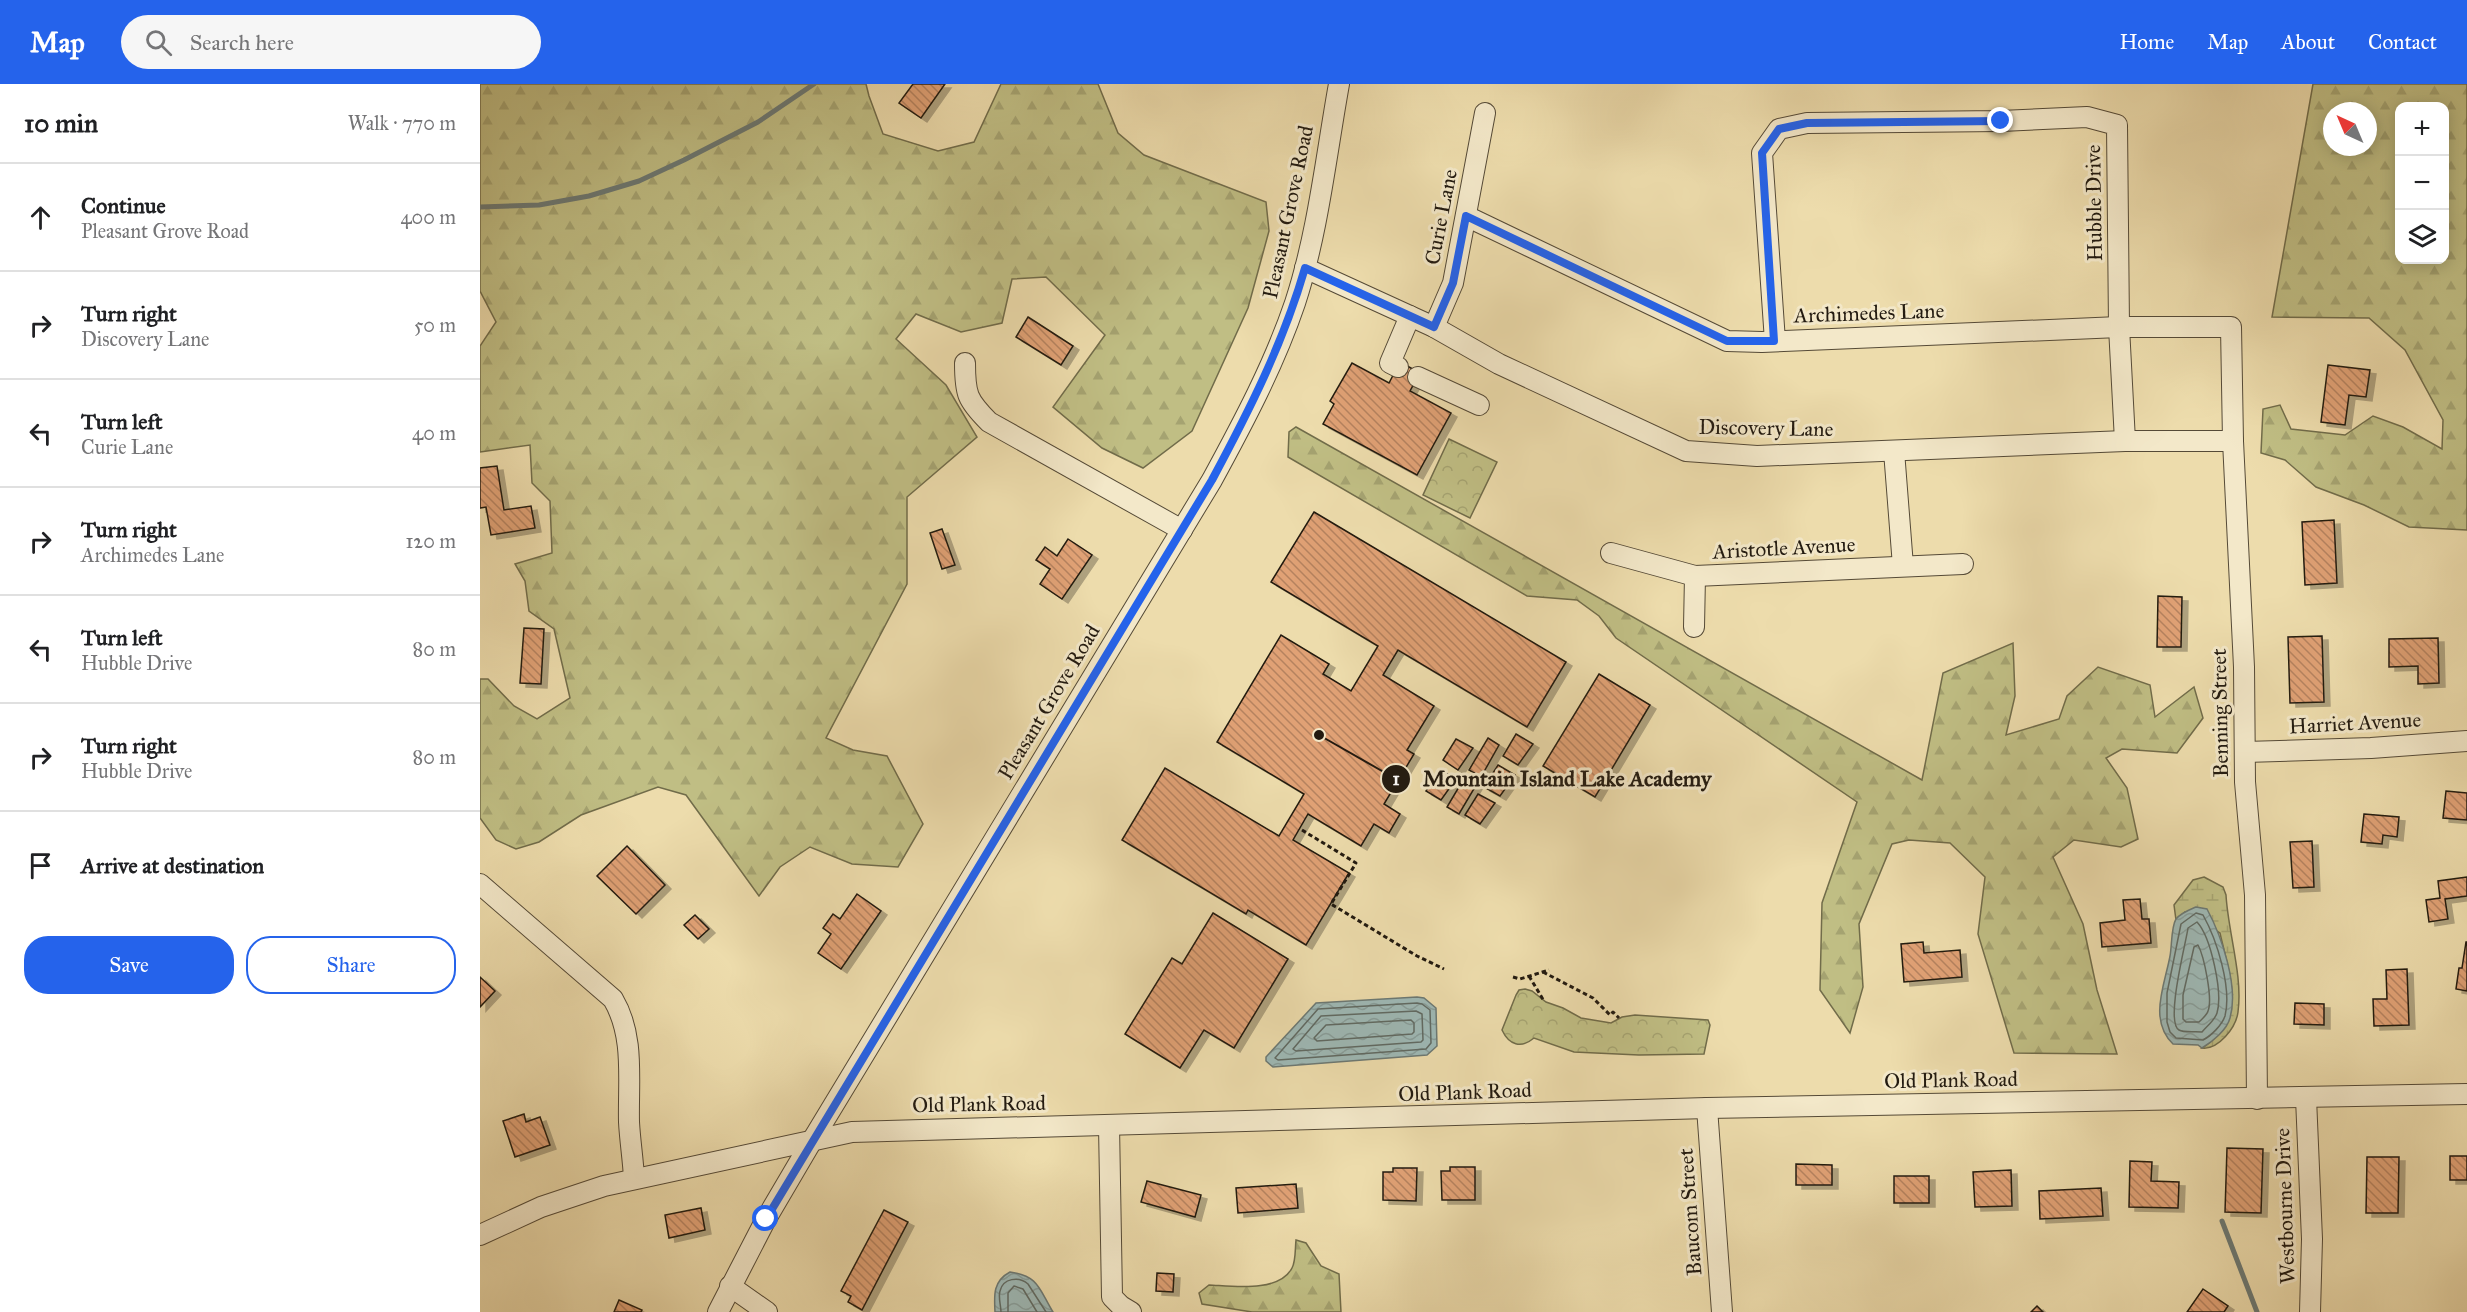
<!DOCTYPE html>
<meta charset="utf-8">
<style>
:root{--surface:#fff;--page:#f6f6f6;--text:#202124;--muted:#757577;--line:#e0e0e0;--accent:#2563eb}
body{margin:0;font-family:"IM FELL Great Primer",serif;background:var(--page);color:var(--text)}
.controls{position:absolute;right:18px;top:18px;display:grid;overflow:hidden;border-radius:12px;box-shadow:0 3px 15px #0003}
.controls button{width:54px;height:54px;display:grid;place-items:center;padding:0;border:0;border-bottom:2px solid var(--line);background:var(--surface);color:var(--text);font:30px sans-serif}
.compass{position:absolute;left:1843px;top:18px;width:54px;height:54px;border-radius:50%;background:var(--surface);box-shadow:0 3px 15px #0003;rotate:316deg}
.stop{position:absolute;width:18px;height:18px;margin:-14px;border:4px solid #2563eb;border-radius:50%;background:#fff}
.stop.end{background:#2563eb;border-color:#fff;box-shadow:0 2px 6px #0008}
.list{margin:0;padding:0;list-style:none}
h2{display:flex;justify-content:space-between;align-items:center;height:78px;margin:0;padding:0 24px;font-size:26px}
h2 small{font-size:20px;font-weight:400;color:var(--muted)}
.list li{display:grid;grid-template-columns:39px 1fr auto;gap:18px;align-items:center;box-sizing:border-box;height:108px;padding:0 24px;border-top:2px solid var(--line)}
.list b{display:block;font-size:22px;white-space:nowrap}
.list p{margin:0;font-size:20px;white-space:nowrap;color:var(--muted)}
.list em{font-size:20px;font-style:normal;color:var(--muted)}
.actions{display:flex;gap:12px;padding:18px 24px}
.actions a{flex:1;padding:14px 0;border:2px solid var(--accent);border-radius:24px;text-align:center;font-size:21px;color:var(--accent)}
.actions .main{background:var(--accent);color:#fff}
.icon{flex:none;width:33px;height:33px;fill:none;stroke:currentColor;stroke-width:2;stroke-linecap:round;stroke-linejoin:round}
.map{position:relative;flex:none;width:1987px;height:1228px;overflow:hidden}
header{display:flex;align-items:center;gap:36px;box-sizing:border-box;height:84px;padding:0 30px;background:var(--accent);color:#fff}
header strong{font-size:28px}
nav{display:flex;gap:33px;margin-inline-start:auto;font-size:21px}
.search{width:420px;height:54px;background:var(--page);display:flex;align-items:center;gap:15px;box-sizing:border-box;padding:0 21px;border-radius:33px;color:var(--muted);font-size:22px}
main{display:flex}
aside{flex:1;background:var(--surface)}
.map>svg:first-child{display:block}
.forest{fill:url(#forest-firs);stroke:#716c4a;stroke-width:1.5;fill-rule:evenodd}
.wetland{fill:url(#wetland-marsh);stroke:#716c4a;stroke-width:1.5}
.park{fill:url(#park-crowns);stroke:#716c4a;stroke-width:1.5}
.water{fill:url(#water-waves);stroke:#6c7974;stroke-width:1.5}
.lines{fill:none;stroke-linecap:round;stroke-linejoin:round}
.shore{stroke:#606a63;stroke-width:1.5}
.stream{stroke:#6c7974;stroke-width:5}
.building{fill:url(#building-back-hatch);stroke:#221a10;stroke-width:1.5;filter:url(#shadow)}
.minor-casing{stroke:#554a37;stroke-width:22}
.path{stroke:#221a10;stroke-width:3;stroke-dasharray:4.5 3;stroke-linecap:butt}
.minor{stroke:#f3e8c9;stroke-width:20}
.route{stroke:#2563eb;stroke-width:8}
.labels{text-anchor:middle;stroke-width:6;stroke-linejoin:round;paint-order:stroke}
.street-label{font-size:21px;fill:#221a10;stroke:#f3e8c9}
.leader{fill:none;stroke:#221a10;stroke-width:2}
.callout-dot{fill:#221a10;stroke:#f3e8c9;stroke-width:2}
.mark-label{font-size:18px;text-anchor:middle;font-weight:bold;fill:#fff}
.callout-label{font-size:22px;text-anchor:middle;font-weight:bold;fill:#221a10;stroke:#f3e8c9;stroke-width:6;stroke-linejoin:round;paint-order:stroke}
</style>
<header>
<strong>Map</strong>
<div class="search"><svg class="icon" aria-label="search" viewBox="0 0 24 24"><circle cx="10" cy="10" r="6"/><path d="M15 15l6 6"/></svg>Search here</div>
<nav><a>Home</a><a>Map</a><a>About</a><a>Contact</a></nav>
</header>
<main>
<aside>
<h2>10 min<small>Walk · 770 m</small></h2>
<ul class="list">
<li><svg class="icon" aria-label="ahead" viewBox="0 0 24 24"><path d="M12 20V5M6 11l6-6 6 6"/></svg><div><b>Continue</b><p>Pleasant Grove Road</p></div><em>400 m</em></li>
<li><svg class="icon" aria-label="right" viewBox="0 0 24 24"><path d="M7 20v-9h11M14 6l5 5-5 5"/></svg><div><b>Turn right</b><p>Discovery Lane</p></div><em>50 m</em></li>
<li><svg class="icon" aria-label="left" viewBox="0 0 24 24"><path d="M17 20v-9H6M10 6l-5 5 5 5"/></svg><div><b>Turn left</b><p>Curie Lane</p></div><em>40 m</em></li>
<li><svg class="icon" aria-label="right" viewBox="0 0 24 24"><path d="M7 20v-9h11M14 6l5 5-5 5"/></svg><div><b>Turn right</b><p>Archimedes Lane</p></div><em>120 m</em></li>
<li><svg class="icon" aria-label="left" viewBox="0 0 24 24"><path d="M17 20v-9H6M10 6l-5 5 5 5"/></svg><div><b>Turn left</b><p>Hubble Drive</p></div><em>80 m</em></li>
<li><svg class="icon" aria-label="right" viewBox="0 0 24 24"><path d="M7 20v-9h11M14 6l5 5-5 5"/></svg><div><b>Turn right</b><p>Hubble Drive</p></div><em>80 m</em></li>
<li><svg class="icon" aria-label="arrive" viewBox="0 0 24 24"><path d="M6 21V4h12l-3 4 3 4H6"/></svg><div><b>Arrive at destination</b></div></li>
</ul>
<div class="actions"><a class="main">Save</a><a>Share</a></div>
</aside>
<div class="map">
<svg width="1987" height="1228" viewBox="0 0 1987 1228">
<defs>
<pattern id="forest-firs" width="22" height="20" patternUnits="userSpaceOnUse" patternTransform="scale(1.5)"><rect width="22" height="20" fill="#c0be84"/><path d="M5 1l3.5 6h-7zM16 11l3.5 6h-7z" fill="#a5a371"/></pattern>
<pattern id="wetland-marsh" width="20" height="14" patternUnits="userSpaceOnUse" patternTransform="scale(1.5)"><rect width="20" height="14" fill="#c0be84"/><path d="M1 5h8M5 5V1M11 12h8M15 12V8" fill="none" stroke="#a5a371"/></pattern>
<pattern id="park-crowns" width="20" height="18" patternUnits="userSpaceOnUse" patternTransform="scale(1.5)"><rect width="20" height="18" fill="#c0be84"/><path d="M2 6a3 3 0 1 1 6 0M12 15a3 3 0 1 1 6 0" fill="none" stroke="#a5a371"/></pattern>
<pattern id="water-waves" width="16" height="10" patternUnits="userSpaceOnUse" patternTransform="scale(1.5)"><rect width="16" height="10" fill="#9eb9b6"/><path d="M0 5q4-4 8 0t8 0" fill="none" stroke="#889e9b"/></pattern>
<pattern id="building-back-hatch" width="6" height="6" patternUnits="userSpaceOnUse" patternTransform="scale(1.5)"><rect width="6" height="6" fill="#e0a175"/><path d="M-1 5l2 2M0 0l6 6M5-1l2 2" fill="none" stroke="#b5825f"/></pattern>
<filter id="shadow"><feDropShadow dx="6" dy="4" stdDeviation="0" flood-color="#0004"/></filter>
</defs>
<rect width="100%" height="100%" fill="#eddcac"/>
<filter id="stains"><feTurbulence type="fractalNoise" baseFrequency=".00333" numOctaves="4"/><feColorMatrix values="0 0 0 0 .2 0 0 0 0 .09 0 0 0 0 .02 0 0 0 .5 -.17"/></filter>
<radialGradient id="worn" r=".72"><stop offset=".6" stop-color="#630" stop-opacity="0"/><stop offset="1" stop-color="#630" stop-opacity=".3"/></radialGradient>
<g class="forest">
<path d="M 0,0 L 386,0 L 389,12 L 403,50 L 458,67 L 494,58 L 521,0 L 618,0 L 638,49 L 664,71 L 786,118 L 789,147 L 768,224 L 712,347 L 663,384 L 622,364 L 573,323 L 625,251 L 566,193 L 532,195 L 522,239 L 481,248 L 436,230 L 416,255 L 466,301 L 497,353 L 427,413 L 427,500 L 346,654 L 373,666 L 407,672 L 443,740 L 418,783 L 372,780 L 330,763 L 300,783 L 279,812 L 206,711 L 178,703 L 101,731 L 59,758 L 36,765 L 16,756 L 0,734 L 0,595 L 8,595 L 34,622 L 57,635 L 90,614 L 74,545 L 49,527 L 45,497 L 35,480 L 72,469 L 70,417 L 52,399 L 50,361 L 0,368 L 0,262 L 16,238 L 0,207 Z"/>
<path d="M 1833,0 L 1987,0 L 1987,446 L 1929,443 L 1884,421 L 1836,403 L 1805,376 L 1781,369 L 1783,325 L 1800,321 L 1811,345 L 1865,351 L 1893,332 L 1923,343 L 1962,365 L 1963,336 L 1925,266 L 1889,234 L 1792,233 ZM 1920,22 L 1964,22 L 1964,176 L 1920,176 ZM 1852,27 L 1888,27 L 1888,63 L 1852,63 Z"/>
<path d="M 816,343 L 1442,696 L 1463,589 L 1533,559 L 1535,612 L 1526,651 L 1579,635 L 1587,612 L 1618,583 L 1670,601 L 1675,633 L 1714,603 L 1723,634 L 1697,669 L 1642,665 L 1626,674 L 1647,704 L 1658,755 L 1641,763 L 1594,756 L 1573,773 L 1603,840 L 1617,906 L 1637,970 L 1534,969 L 1498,850 L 1505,793 L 1470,759 L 1429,756 L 1412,760 L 1379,840 L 1383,903 L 1370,949 L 1340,906 L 1342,819 L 1377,718 L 1136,554 L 1119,532 L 1097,516 L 1047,512 L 808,373 L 809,348 Z"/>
<path d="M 816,1156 L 826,1159 L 841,1182 L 859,1190 L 861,1228 L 772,1228 L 722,1220 L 719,1209 L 729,1201 C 752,1202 799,1209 812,1184 C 816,1177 815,1164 816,1156 Z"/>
</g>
<path class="wetland" d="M 1724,793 L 1743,803 L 1746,811 C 1748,848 1763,892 1758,928 C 1756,944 1738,966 1722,964 C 1768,934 1750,894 1740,849 L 1705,828 L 1696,836 L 1694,821 L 1713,796 Z"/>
<g class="park">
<path d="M 969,355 L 1017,378 L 990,434 L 943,411 Z"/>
<path d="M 1045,905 L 1052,907 L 1066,918 L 1083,924 L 1101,934 L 1131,939 L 1142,933 L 1155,931 L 1228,936 L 1230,941 L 1224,970 L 1159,971 L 1094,968 L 1054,954 C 1041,965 1029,961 1022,946 L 1036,911 L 1039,906 Z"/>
</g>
<g class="water">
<path d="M 1716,823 L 1727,825 C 1742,853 1759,903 1750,934 C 1747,946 1732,958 1722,964 L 1718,961 L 1693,960 C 1668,936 1685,900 1690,872 C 1692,862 1691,843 1696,835 C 1701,829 1709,826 1716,823 Z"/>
<path d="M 937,913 L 944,914 L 956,924 L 957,962 L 947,971 L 793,983 L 786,977 L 786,973 L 836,919 Z"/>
<path d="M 530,1188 C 559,1192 559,1205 573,1228 L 515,1228 C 514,1211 513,1197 530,1188 Z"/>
</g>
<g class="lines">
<g class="shore">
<path d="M 1716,829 L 1723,831 C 1737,856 1752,904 1745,932 C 1742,941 1731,952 1723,956 L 1696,954 L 1690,948 L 1687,938 L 1687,909 L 1701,840 Z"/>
<path d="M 1717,838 C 1731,853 1743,909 1737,929 C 1735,936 1727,942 1722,948 C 1716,947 1704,949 1699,946 C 1685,938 1706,859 1708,844 Z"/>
<path d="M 1718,861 C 1724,872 1733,915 1728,927 C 1727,931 1722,935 1719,938 L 1706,938 L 1703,935 L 1703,911 L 1714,863 Z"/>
<path d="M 937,919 L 942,920 L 950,926 L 951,959 L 946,965 L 798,976 L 795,974 L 838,925 Z"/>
<path d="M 936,927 L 942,930 L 943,956 L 941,958 L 816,967 L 813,965 L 841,932 Z"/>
<path d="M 931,936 L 934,939 L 934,948 L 932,950 L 837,957 L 834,954 L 846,941 Z"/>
<path d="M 521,1228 C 521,1222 518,1213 520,1207 C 523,1194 539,1192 548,1200 L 566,1228"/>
<path d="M 528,1228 L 528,1209 L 534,1202 L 543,1205 L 557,1228"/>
</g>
<g class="stream">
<path d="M 0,123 L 59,121 L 109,112 L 159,97 L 204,76 L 278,38 L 334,0"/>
<path d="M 1742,1137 L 1777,1228"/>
</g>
</g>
<g class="building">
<path d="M 433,0 L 465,0 L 441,34 L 419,19 Z"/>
<path d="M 548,233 L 593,262 L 581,281 L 536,253 Z"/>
<path d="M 920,278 L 940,289 L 930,307 L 971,329 L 937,391 L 843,340 L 854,320 L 850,317 L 872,279 L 909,299 Z"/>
<path d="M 1848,281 L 1890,286 L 1886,313 L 1869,311 L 1865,341 L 1841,338 Z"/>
<path d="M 17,382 L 24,426 L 51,422 L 55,444 L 11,451 L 6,423 L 0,424 L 0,384 Z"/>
<path d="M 834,428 L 1086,578 L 1047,643 L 918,566 L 903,591 L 954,622 L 927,666 L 934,670 L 904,720 L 920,730 L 909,749 L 894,740 L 881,762 L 828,730 L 813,756 L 869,789 L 826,861 L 768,826 L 766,830 L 642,756 L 685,684 L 799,752 L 824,710 L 737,658 L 801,551 L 849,580 L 843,590 L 871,607 L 898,562 L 791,498 Z"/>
<path d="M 1854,436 L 1857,499 L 1825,501 L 1822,438 Z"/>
<path d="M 462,445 L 475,481 L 462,485 L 450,449 Z"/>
<path d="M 588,455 L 612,471 L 582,515 L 560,500 L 570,485 L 556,476 L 565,463 L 577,472 Z"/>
<path d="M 1678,512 L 1702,513 L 1701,563 L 1677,563 Z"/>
<path d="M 44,544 L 64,545 L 61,600 L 40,599 Z"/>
<path d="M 1842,552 L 1844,618 L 1810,619 L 1808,553 Z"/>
<path d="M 1958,554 L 1959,599 L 1938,600 L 1938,582 L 1909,583 L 1909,555 Z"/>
<path d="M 1119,590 L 1170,621 L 1115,713 L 1063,682 Z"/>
<path d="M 1036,650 L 1053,660 L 1038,681 L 1023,672 Z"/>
<path d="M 1008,654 L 1019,661 L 1001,693 L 989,686 Z"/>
<path d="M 976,655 L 993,664 L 978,686 L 963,676 Z"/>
<path d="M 1018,681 L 1035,691 L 1020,712 L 1004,703 Z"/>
<path d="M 959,685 L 976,695 L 961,716 L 946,707 Z"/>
<path d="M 986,691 L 998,698 L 979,730 L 967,723 Z"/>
<path d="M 1966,707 L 1987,709 L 1987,736 L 1963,734 Z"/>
<path d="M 998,710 L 1015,719 L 1000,740 L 985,731 Z"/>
<path d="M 1884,730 L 1919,733 L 1917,753 L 1903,751 L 1902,760 L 1881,758 Z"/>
<path d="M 1832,757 L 1834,803 L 1813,804 L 1810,758 Z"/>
<path d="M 147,762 L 185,801 L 156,830 L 117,792 Z"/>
<path d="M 1987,793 L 1987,812 L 1965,815 L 1968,835 L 1949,838 L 1946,816 L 1960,814 L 1958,797 Z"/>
<path d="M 377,810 L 401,827 L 361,885 L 338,869 L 351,850 L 343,844 L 353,830 L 360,835 Z"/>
<path d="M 1660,815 L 1662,835 L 1669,835 L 1671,859 L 1622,863 L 1620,839 L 1645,836 L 1643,816 Z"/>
<path d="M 733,829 L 808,875 L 754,964 L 724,946 L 700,984 L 645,950 L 692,874 L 702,880 Z"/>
<path d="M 215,831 L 229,845 L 218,855 L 204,841 Z"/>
<path d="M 1443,858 L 1444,869 L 1480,866 L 1482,893 L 1424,898 L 1421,860 Z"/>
<path d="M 1986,858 L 1987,858 L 1987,907 L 1976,905 L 1979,884 L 1982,884 Z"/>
<path d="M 1927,885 L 1929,941 L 1894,942 L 1893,915 L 1907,915 L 1906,886 Z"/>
<path d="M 0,893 L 15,907 L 0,923 Z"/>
<path d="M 1815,919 L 1844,920 L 1844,941 L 1814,940 Z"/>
<path d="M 44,1030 L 46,1038 L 60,1033 L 70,1061 L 35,1073 L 23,1037 Z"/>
<path d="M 1747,1064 L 1783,1065 L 1781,1129 L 1745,1128 Z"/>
<rect x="1970" y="1072" width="17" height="24"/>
<path d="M 1887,1073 L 1919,1073 L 1918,1129 L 1886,1129 Z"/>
<path d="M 1650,1077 L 1672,1078 L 1671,1097 L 1699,1098 L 1698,1124 L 1649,1123 Z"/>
<path d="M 1316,1080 L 1352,1081 L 1352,1101 L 1316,1101 Z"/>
<path d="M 970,1083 L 995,1083 L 995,1116 L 962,1116 L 961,1087 L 970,1087 Z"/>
<path d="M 913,1084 L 937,1084 L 936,1117 L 903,1116 L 903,1088 L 913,1088 Z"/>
<path d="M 1531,1086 L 1532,1122 L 1495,1123 L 1493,1088 Z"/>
<rect x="1414" y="1092" width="35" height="27"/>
<path d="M 667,1097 L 721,1111 L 715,1133 L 661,1118 Z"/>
<path d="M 816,1100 L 818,1124 L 758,1129 L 756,1104 Z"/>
<path d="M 1621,1104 L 1623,1132 L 1560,1135 L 1559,1107 Z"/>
<path d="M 221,1124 L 225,1146 L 189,1154 L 185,1131 Z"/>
<path d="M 404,1126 L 428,1138 L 382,1226 L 368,1218 L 371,1212 L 361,1207 Z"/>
<path d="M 677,1189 L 694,1190 L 693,1208 L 676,1207 Z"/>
<path d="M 1723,1205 L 1748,1222 L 1744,1228 L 1707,1228 Z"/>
<path d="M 139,1216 L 162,1226 L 161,1228 L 134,1228 Z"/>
<path d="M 1557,1222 L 1563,1228 L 1551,1228 Z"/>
</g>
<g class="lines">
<defs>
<g id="minor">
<path d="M 986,132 L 1247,257 L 1282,258 L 1639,243 L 1751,243 L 1753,357 L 1764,583 L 1765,698 L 1775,811 L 1777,1015"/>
<path d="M 825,184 L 954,243 L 1019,280 L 1206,367 L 1277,372 L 1645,357 L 1753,357"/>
<path d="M 954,243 L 973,199 L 1005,29"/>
<path d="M 1295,257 L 1282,69 L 1299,45 L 1327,39 L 1521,37 L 1607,33 L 1637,41 L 1639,243 L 1645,357"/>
<path d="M 485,279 C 485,310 487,316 509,338 L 702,446"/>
<path d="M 918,283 L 910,279 L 930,232"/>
<path d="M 938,293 L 999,321"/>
<path d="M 1414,367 L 1423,482"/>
<path d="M 1131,469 L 1215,492 L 1483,480"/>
<path d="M 1214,543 L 1215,492"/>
<path d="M 1765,668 L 1891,664 L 1987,657"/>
<path d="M 0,800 L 133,915 C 155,952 148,996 149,1038 C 150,1057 153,1075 154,1094"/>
<path d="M 1826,1014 L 1832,1155 L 1830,1228"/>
<path d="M 1227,1024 L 1242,1228"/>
<path d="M 629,1041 L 632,1213 L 641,1222 L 651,1228"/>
<path d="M 0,1151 L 61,1123 L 124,1102 L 372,1048 L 1227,1024 L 1987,1010"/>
<path d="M 250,1202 L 287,1228"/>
<path d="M 238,1228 L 286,1135 L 333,1055 L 732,396 C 763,339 794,281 815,219 C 838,149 846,72 859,0"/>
</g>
</defs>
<use href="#minor" class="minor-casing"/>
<g class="path">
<path d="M 822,746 L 876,779 L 851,820 L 937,872 L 964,885"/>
<path d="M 1063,888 L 1113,914 L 1130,931 L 1133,928 L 1139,934"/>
<path d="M 1049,892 L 1064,917"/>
<path d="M 1033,893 L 1040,895 L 1069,886"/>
</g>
<use href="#minor" class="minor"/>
</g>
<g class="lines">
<path class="route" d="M 286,1135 L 732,396 C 769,327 803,260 825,184 L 954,243 L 973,199 L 986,132 L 1247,257 L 1294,257 L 1282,69 L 1299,45 L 1327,39 L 1521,37"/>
</g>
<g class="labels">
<g class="street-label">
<text transform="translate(1614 119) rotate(-91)" y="7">Hubble Drive</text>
<text transform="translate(808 128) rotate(-78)" y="7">Pleasant Grove Road</text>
<text transform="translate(961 133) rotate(-79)" y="7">Curie Lane</text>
<text transform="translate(1389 229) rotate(-2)" y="7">Archimedes Lane</text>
<text transform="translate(1286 344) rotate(1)" y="7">Discovery Lane</text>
<text transform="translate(1304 464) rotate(-3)" y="7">Aristotle Avenue</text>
<text transform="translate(569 618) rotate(-59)" y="7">Pleasant Grove Road</text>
<text transform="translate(1740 629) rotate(-91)" y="7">Benning Street</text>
<text transform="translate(1875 639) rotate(-3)" y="7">Harriet Avenue</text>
<text transform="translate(1471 996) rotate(-1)" y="7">Old Plank Road</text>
<text transform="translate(985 1008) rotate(-2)" y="7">Old Plank Road</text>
<text transform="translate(499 1020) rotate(-1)" y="7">Old Plank Road</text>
<text transform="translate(1805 1122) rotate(-92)" y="7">Westbourne Drive</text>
<text transform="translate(1210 1128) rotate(-94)" y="7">Baucom Street</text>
</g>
</g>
<path class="leader" d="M839 651L916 695"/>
<g class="callout-dot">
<circle cx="839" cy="651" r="6"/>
<circle cx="916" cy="695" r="15"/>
</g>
<g class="mark-label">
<text x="916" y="701">1</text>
</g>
<g class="callout-label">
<text x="1087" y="702">Mountain Island Lake Academy</text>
</g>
<rect width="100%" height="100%" filter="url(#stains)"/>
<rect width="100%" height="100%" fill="url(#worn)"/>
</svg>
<div class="controls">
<button>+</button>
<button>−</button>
<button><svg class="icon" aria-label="layers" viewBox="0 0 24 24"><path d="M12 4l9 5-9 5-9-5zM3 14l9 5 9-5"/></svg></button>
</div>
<svg class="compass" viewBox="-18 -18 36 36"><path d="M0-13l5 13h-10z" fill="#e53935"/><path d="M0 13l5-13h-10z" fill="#757577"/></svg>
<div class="stop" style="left:286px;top:1135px"></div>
<div class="stop end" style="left:1521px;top:37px"></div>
</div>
</main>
